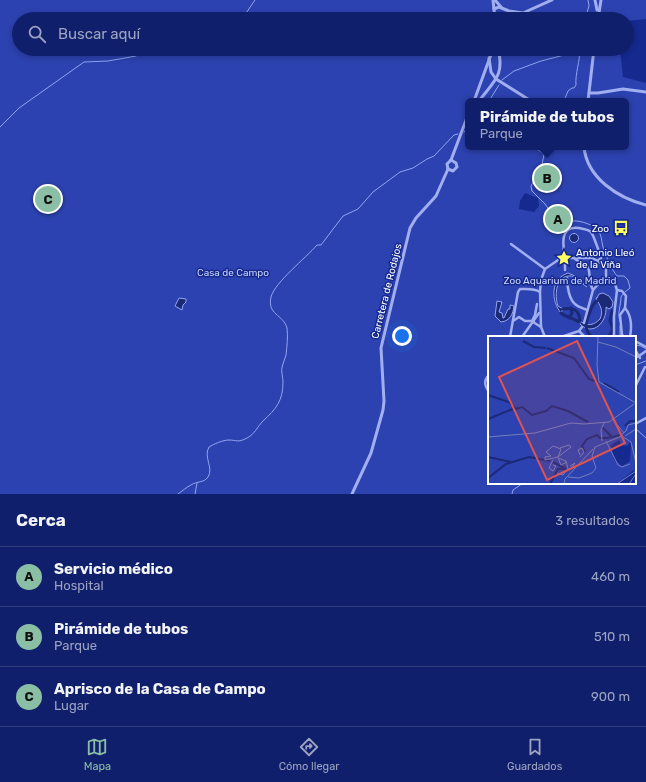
<!DOCTYPE html>
<html lang="es">
<meta charset="utf-8">
<style>
:root{--surface:#101f6b;--page:#192771;--text:#f1f3f6;--muted:#9ca2c1;--line:#303d7e;--accent:#8abfa5}
body{margin:0;font-family:Rubik,sans-serif;background:var(--page);color:var(--text)}
.you{position:absolute;left:402px;top:336px;width:14px;height:14px;margin:-10px;border:3px solid #fff;border-radius:50%;background:#1a73e8;box-shadow:0 0 0 6px #1a73e833}
.badge{display:grid;place-items:center;width:26px;height:26px;border-radius:50%;background:var(--accent);color:#111;font-size:13px;font-weight:700}
.pin{position:absolute;translate:-50% -50%;border:2px solid #fff;box-shadow:0 1px 4px #0006}
.popup{position:absolute;left:465px;top:98px;width:164px;height:52px;box-sizing:border-box;display:grid;place-content:center;border-radius:6px;background:var(--surface);filter:drop-shadow(0 1px 3px #0005);font-size:13px;white-space:nowrap;color:var(--muted)}
.popup b{font-size:15px;color:var(--text)}
.popup::after{content:'';position:absolute;left:50%;top:100%;margin-left:-8px;border:8px solid transparent;border-top-color:var(--surface)}
.list{margin:0;padding:0;list-style:none}
h2{display:flex;justify-content:space-between;align-items:center;height:52px;margin:0;padding:0 16px;font-size:17px}
h2 small{font-size:13px;font-weight:400;color:var(--muted)}
.list li{display:grid;grid-template-columns:26px 1fr auto;gap:12px;align-items:center;box-sizing:border-box;height:60px;padding:0 16px;border-top:1px solid var(--line)}
.list b{display:block;font-size:15px;white-space:nowrap}
.list p{margin:0;font-size:13px;white-space:nowrap;color:var(--muted)}
.list em{font-size:13px;font-style:normal;color:var(--muted)}
.icon{flex:none;width:22px;height:22px;fill:none;stroke:currentColor;stroke-width:2;stroke-linecap:round;stroke-linejoin:round}
.map{position:relative;flex:none;width:646px;height:494px;overflow:hidden}
.search{position:absolute;background:var(--surface);box-shadow:0 2px 6px #0003;left:12px;right:12px;top:12px;height:44px;display:flex;align-items:center;gap:10px;box-sizing:border-box;padding:0 14px;border-radius:22px;color:var(--muted);font-size:15px}
.sheet{height:232px;background:var(--surface)}
nav{display:flex;justify-content:space-around;align-items:center;box-sizing:border-box;height:56px;border-top:1px solid var(--line);background:var(--surface);font-size:11px;color:var(--muted)}
nav a{display:grid;justify-items:center;gap:2px}
nav .on{color:var(--accent)}
.map>svg:first-child{display:block}
.green{fill:#2c42b0;fill-rule:evenodd}
.water{fill:#1b2977;stroke:#93a5f3}
.lines{fill:none;stroke-linecap:round;stroke-linejoin:round}
.stream{stroke:#93a5f3;stroke-width:1}
.canal{stroke:#1b2977;stroke-width:3}
.pedestrian{stroke:#a1aff0;stroke-width:2.5}
.minor{stroke:#a1aff0;stroke-width:3}
.labels{text-anchor:middle;stroke-width:3;stroke-linejoin:round;paint-order:stroke}
.poi-label{font-size:10px;fill:#fff;stroke:#15298f;text-anchor:end}
.park-label{font-size:10px;fill:#c8d1fb;stroke:#15298f}
.street-label{font-size:10px;fill:#fff;stroke:#15298f}
.inset-river{fill:none;stroke:#1b2977;stroke-width:2}
.inset-road{fill:none;stroke:#737fbc;stroke-width:1}
.view{fill:#de5353;fill-opacity:0.15;stroke:#de5353;stroke-width:2}
.inset-edge{fill:none;stroke:#fff;stroke-width:2}
</style>
<div class="map">
<svg width="646" height="494" viewBox="0 0 646 494">
<rect width="100%" height="100%" fill="#15298f"/>
<path class="green" d="M 0,0 L 646,0 L 646,19 L 627,21 L 627,19 L 19,19 L 19,49 L 620,49 L 623,77 L 646,83 L 646,494 L 0,494 ZM 468,101 L 626,101 L 626,147 L 468,147 ZM 525,193 L 538,198 L 539,206 L 534,212 L 519,209 L 520,201 ZM 489,337 L 635,337 L 635,483 L 489,483 Z"/>
<g class="water">
<circle cx="574" cy="238" r="4.5"/>
<path d="M 568,273 L 575,276 L 587,287 L 572,276 C 556,274 554,295 558,306 L 563,309 L 561,313 C 551,301 550,279 568,273 Z"/>
<path d="M 603,293 L 609,296 L 613,302 L 612,307 L 609,309 L 606,307 C 607,322 593,337 580,324 L 580,321 C 588,327 594,325 600,319 C 604,310 600,306 596,298 L 597,298 L 599,294 Z"/>
<path d="M 179,298 L 186,299 L 186,302 L 183,305 L 182,310 L 175,306 Z"/>
<path d="M 497,301 L 502,302 L 499,312 L 502,313 L 503,318 L 504,318 L 508,309 L 510,309 L 510,305 L 514,306 C 513,314 510,321 501,322 L 495,316 Z"/>
</g>
<g class="lines">
<g class="stream">
<path d="M 242,19 L 255,0"/>
<path d="M 585,19 L 589,6 L 588,0"/>
<path d="M 502,80 L 514,71 L 541,61 L 580,51"/>
<path d="M 489,101 L 499,85"/>
<path d="M 564,101 L 568,91 L 572,88 L 574,88 L 576,85 C 575,74 580,61 580,49"/>
<path d="M 0,127 L 19,108 L 84,62 L 108,61 L 125,58 L 136,56 L 146,49"/>
<path d="M 464,132 L 468,129"/>
<path d="M 534,147 L 544,154 L 542,165 L 531,186 L 532,191 L 545,204 L 550,211 L 549,219 L 553,231 C 561,232 562,227 567,223 C 573,218 587,223 593,226"/>
<path d="M 595,227 C 602,233 601,239 603,247 C 605,255 612,270 617,276 L 624,276 L 628,280 L 630,288 L 625,292"/>
<path d="M 620,321 C 617,313 621,305 621,297 L 623,294"/>
<path d="M 620,337 L 620,326"/>
<path d="M 635,345 L 641,346 L 646,349"/>
<path d="M 635,365 L 646,361"/>
<path d="M 635,371 L 635,380"/>
<path d="M 635,428 L 646,438"/>
<path d="M 178,494 C 182,491 187,487 191,485 C 197,481 204,483 208,477 C 214,468 203,457 209,447 C 214,444 223,440 229,440 C 236,440 238,443 247,438 C 255,434 257,427 263,421 C 276,409 283,401 283,382 C 283,377 281,372 282,367 C 283,363 285,359 286,355 C 287,347 288,336 287,328 C 283,314 267,315 271,297 C 275,282 306,258 317,245 L 321,245 L 343,216 L 358,209 L 373,192 L 400,172 L 413,168 L 427,159 L 434,156 L 454,135 L 458,134"/>
<path d="M 195,494 L 197,483"/>
<path d="M 512,494 L 513,490 L 523,483"/>
</g>
<g class="canal">
<path d="M 563,309 C 574,307 579,310 580,321"/>
<path d="M 561,313 C 567,318 574,318 579,322"/>
<path d="M 569,318 L 572,313 L 571,308"/>
<path d="M 592,337 C 583,329 586,321 590,312 C 592,307 592,304 597,301"/>
<path d="M 607,337 L 610,335 L 613,329 L 610,321 L 612,311"/>
</g>
<g class="pedestrian">
<path d="M 511,244 L 545,269 L 561,258 L 565,258 L 565,270"/>
<path d="M 575,259 L 588,267 C 591,275 588,281 593,290"/>
<path d="M 598,261 L 592,258 L 565,258 C 563,246 559,225 579,228 C 583,229 588,229 591,232 C 593,234 600,254 601,258 L 598,261 L 606,267 L 609,266"/>
<path d="M 606,267 L 606,279 L 609,278 L 614,281 L 617,290 L 622,291 L 626,296 L 625,308"/>
<path d="M 567,278 C 567,286 569,299 575,304 C 578,307 583,308 587,310"/>
<path d="M 540,292 L 541,280 L 545,269"/>
<path d="M 513,321 L 519,317 L 525,321 L 534,321"/>
<path d="M 532,321 L 535,315 L 537,304"/>
<path d="M 533,322 L 541,327"/>
<path d="M 584,323 L 593,290 L 600,282 L 606,279"/>
<path d="M 579,331 L 585,337"/>
<path d="M 510,337 L 518,292 L 520,289 C 527,289 534,288 540,292 L 541,327 L 545,337"/>
<path d="M 522,337 L 539,313"/>
<path d="M 561,337 L 579,331 L 582,327"/>
<path d="M 613,337 L 614,336 L 614,316 L 617,290"/>
<path d="M 624,337 L 622,335 L 620,315 L 625,308 C 632,316 632,326 630,337"/>
<path d="M 635,341 L 646,347"/>
<path d="M 635,350 L 639,356 L 635,358"/>
<path d="M 640,358 L 639,356 L 646,351"/>
<path d="M 489,375 C 483,381 485,386 489,392"/>
<path d="M 635,387 L 645,367"/>
<path d="M 635,424 L 646,418"/>
</g>
<g class="minor">
<path d="M 493,0 L 495,19"/>
<path d="M 495,0 L 501,7"/>
<path d="M 595,0 L 597,10"/>
<path d="M 494,9 L 499,7 L 509,11 L 523,13 L 552,0"/>
<path d="M 598,19 L 601,0"/>
<path d="M 489,58 L 491,72 L 496,79 L 531,101"/>
<path d="M 589,93 L 598,93 L 623,89 L 646,92"/>
<path d="M 474,101 L 493,49"/>
<path d="M 479,101 C 494,81 505,75 498,49"/>
<path d="M 588,101 L 594,49"/>
<path d="M 584,147 C 587,178 618,198 646,205"/>
<path d="M 451,160 L 468,115"/>
<path d="M 448,169 L 453,171 L 457,167 L 456,163 L 451,160"/>
<path d="M 448,169 L 447,164 L 451,160"/>
<path d="M 352,494 L 371,453 L 383,410 L 384,401 L 381,348 L 410,228 L 416,218 L 436,196 L 448,169"/>
</g>
</g>
<defs>
<symbol id="bus-bare" viewBox="-9 -9 18 18"><path d="M-5-6H5V4H4V6H2V4H-2V6H-4V4H-5ZM-3.5-4V0h7V-4ZM-3.5 1.2v1.5H-2V1.2ZM2 1.2v1.5H3.5V1.2Z" fill="#fffd60" stroke="#15298f" stroke-width="2.5" paint-order="stroke"/></symbol>
<symbol id="sight-bare" viewBox="-9 -9 18 18"><path d="M0-6L1.8-2.2L6-1.7L2.9 1.2L3.7 5.4L0 3.3L-3.7 5.4L-2.9 1.2L-6-1.7L-1.8-2.2Z" fill="#fffd60" stroke="#15298f" stroke-width="2.5" paint-order="stroke"/></symbol>
</defs>
<g fill-rule="evenodd">
<use href="#bus-bare" x="610" y="217" width="22" height="22"/>
<use href="#sight-bare" x="553" y="247" width="22" height="22"/>
</g>
<g class="labels">
<g class="poi-label">
<text x="609" y="232">Zoo</text>
<text x="576" y="256" text-anchor="start">Antonio Lleó<tspan x="576" dy="12">de la Viña</tspan></text>
</g>
<g class="park-label">
<text x="233" y="276">Casa de Campo</text>
<text x="560" y="284">Zoo Aquarium de Madrid</text>
</g>
<g class="street-label">
<text transform="translate(386 291) rotate(-76)" y="4">Carretera de Rodajos</text>
</g>
</g>
<g transform="translate(488 336)">
<rect width="148" height="148" fill="#15298f"/>
<path d="M 0,0 L 148,0 L 148,136 L 146,134 L 129,148 L 0,148 ZM 131,104 L 134,109 L 139,110 L 142,106 L 143,109 L 142,125 L 134,130 L 126,123 L 123,109 Z" fill="#2c42b0" fill-rule="evenodd"/>
<path class="inset-river" d="M 35,5 L 46,11 L 58,12M 59,12 L 86,22 L 101,43 L 110,46M 116,47 L 131,56M 0,59 L 21,66 L 28,73 L 34,71 L 44,79 L 58,75 L 64,70 L 80,75 L 100,86M 0,83 L 27,72M 137,90 L 142,85 L 148,85M 114,91 L 124,101M 97,116 L 94,110 L 99,103 L 109,99 L 112,102 L 119,102 L 132,99M 0,121 L 23,126M 65,126 L 78,133M 0,142 L 18,128 L 28,125 L 41,121 L 62,125M 62,148 L 70,133 L 77,133"/>
<path class="inset-road" d="M 110,0 L 109,29 L 111,46 L 148,67M 110,6 L 128,11 L 148,21M 125,84 L 136,97M 96,88 L 121,86 L 146,68M 133,99 L 138,95 L 140,89 L 148,87M 137,100 L 148,93M 0,101 L 47,97 L 83,87 L 96,88M 114,105 L 113,94 L 116,87M 118,105 L 130,129 L 134,131 L 142,128M 65,110 L 73,113 L 70,121 L 57,124 L 57,121 L 63,120 L 58,116 ZM 70,121 L 83,111 L 81,109 L 72,112M 92,121 L 96,116 L 94,112 L 90,114 L 92,119M 70,122 L 78,125 L 80,133M 70,122 L 73,129 L 79,126M 65,129 L 68,130 L 65,135 L 61,132 L 65,124M 80,133 L 82,134 L 87,127 L 82,130M 69,137 L 75,139 L 79,134M 80,141 L 91,142 L 104,137 L 108,132 L 104,120 L 107,111 L 134,100 L 143,106 L 148,127M 76,148 L 77,143 L 105,113M 129,148 L 148,135M 141,148 L 148,138"/>
<path class="view" d="M 89,5 L 137,107 L 59,144 L 11,41 Z"/>
<rect width="148" height="148" class="inset-edge"/>
</g>
</svg>
<div class="you"></div>
<div class="pin badge" style="left:558px;top:219px">A</div>
<div class="pin badge" style="left:547px;top:178px">B</div>
<div class="popup"><b>Pirámide de tubos</b>Parque</div>
<div class="pin badge" style="left:48px;top:199px">C</div>
<div class="search"><svg class="icon" aria-label="search" viewBox="0 0 24 24"><circle cx="10" cy="10" r="6"/><path d="M15 15l6 6"/></svg>Buscar aquí</div>
</div>
<section class="sheet">
<h2>Cerca<small>3 resultados</small></h2>
<ul class="list">
<li><span class="badge">A</span><div><b>Servicio médico</b><p>Hospital</p></div><em>460 m</em></li>
<li><span class="badge">B</span><div><b>Pirámide de tubos</b><p>Parque</p></div><em>510 m</em></li>
<li><span class="badge">C</span><div><b>Aprisco de la Casa de Campo</b><p>Lugar</p></div><em>900 m</em></li>
</ul>
</section>
<nav>
<a class="on"><svg class="icon" aria-label="map" viewBox="0 0 24 24"><path d="M3 6l6-2 6 2 6-2v14l-6 2-6-2-6 2zM9 4v14M15 6v14"/></svg>Mapa</a>
<a><svg class="icon" aria-label="directions" viewBox="0 0 24 24"><path d="M12 3l9 9-9 9-9-9zM9 14v-3h6M13 9l2 2-2 2"/></svg>Cómo llegar</a>
<a><svg class="icon" aria-label="saved" viewBox="0 0 24 24"><path d="M7 4h10v16l-5-4-5 4z"/></svg>Guardados</a>
</nav>
